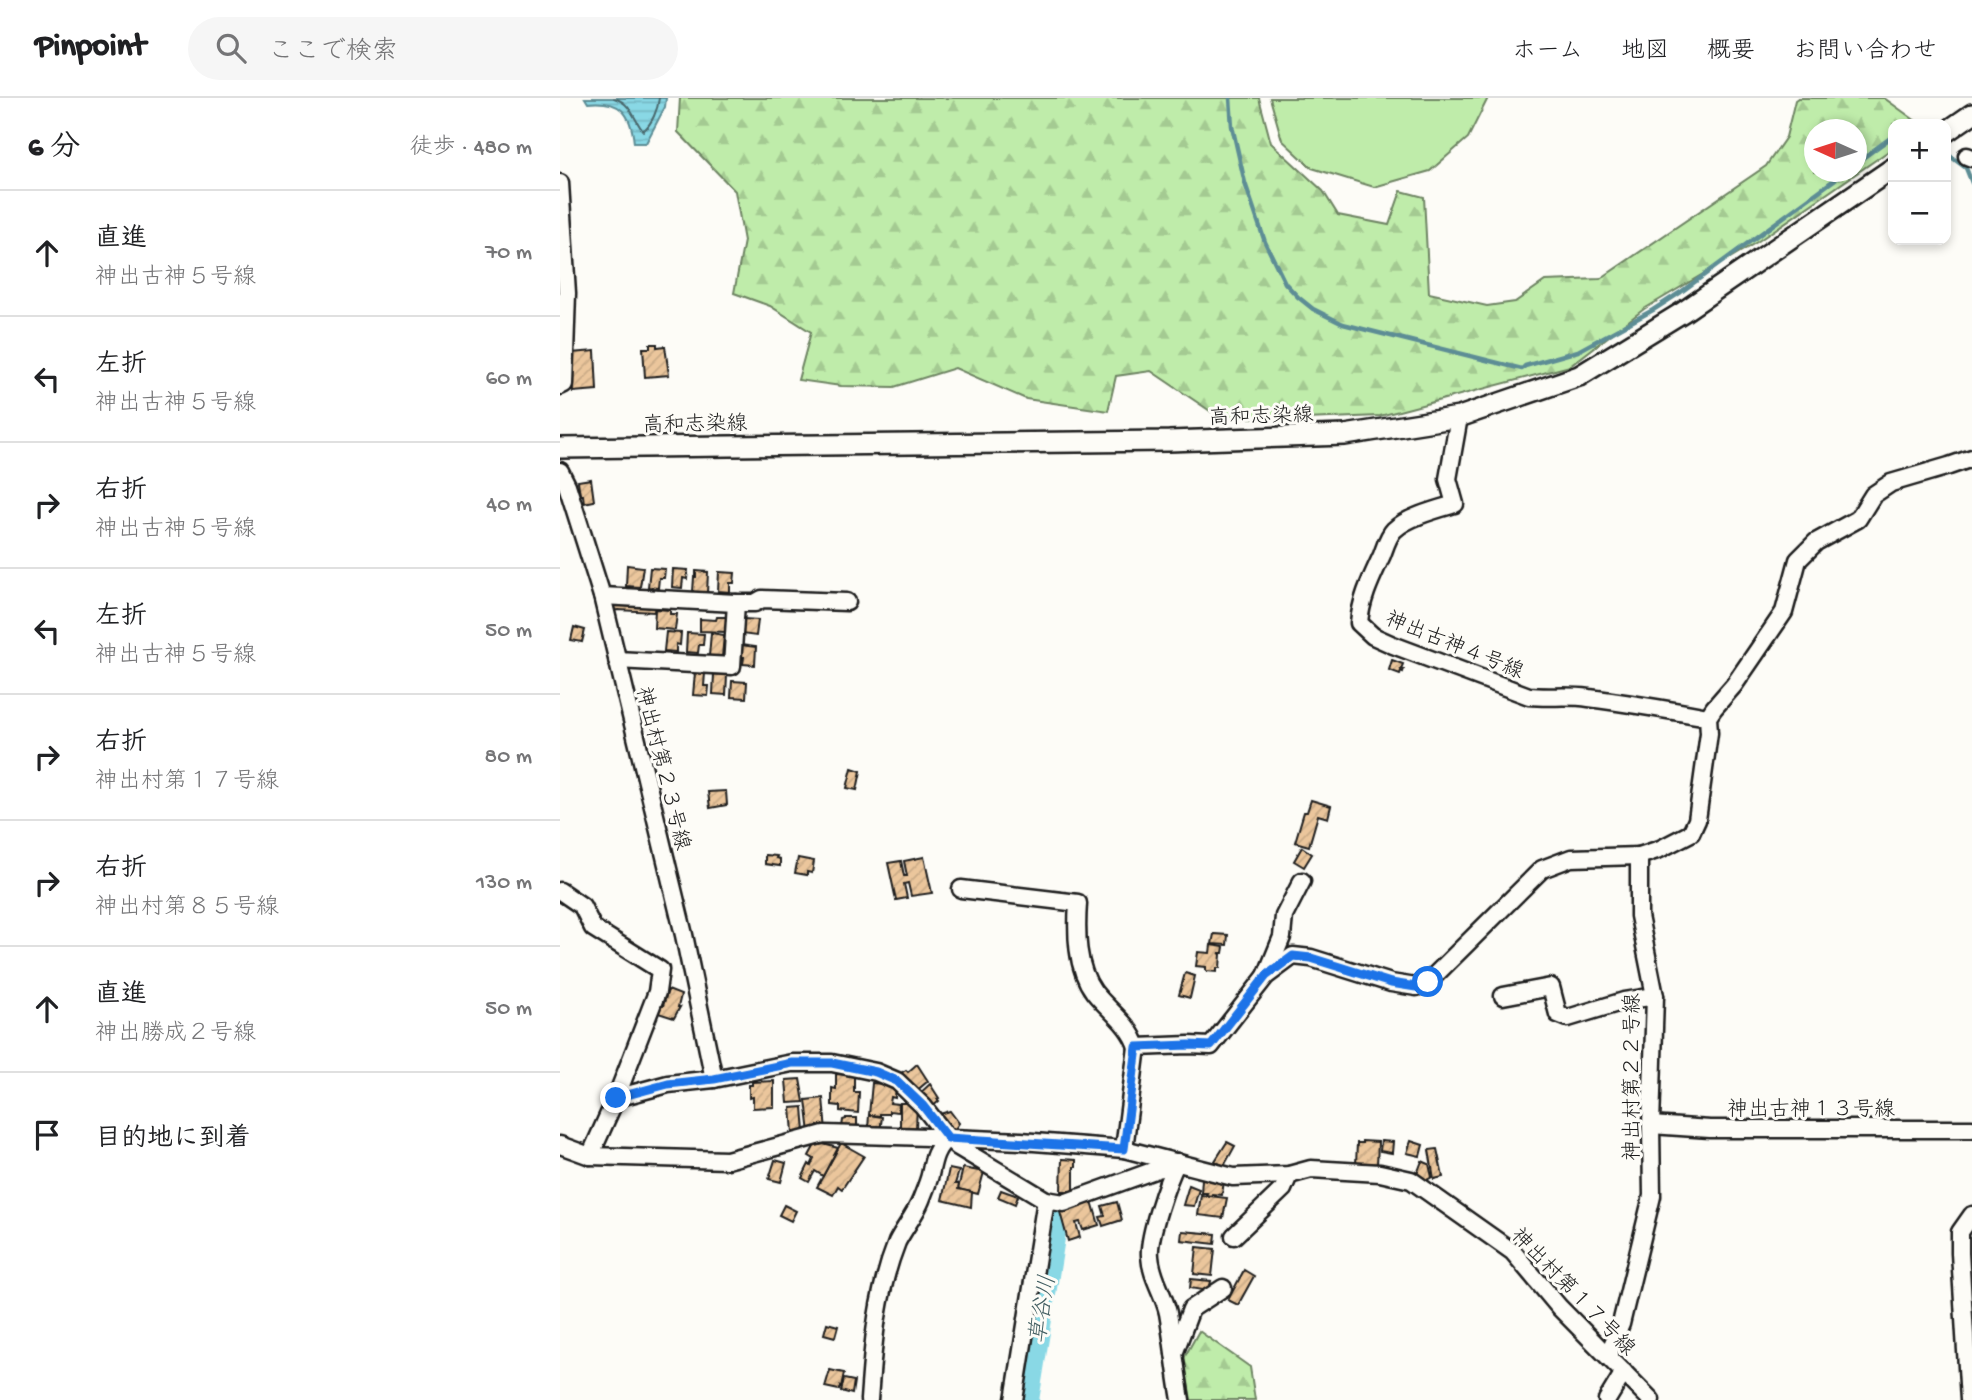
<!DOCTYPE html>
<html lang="ja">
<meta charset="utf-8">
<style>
:root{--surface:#fff;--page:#f6f6f6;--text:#202124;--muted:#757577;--line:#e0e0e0}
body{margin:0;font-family:"Gochi Hand","Klee One",sans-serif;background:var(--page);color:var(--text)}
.controls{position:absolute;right:21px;top:21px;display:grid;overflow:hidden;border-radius:14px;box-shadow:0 4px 10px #0003}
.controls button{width:63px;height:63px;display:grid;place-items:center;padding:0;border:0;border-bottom:2px solid var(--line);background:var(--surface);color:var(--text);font:35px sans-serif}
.compass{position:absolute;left:1244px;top:21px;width:63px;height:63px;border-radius:50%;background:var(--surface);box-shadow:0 4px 10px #0003;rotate:273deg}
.stop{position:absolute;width:21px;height:21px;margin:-16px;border:5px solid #1a73e8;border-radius:50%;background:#fff}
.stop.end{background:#1a73e8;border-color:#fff;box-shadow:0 2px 7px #0008}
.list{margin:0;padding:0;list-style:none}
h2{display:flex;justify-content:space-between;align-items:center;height:91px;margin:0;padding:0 28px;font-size:30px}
h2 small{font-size:23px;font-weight:400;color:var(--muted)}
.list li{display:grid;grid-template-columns:46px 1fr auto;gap:21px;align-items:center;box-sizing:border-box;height:126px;padding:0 28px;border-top:2px solid var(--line)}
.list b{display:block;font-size:26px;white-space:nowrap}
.list p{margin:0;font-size:23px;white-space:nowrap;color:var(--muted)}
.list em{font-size:23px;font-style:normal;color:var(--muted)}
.icon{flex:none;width:38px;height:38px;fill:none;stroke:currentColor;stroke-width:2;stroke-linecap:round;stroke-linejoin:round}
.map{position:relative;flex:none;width:1412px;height:1302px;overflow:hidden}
header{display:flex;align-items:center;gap:42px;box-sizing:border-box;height:98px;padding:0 35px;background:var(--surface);border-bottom:2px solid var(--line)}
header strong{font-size:33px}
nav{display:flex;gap:38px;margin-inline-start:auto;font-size:24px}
.search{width:490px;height:63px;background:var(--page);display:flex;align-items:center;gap:18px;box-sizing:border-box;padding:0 24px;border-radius:38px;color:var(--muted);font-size:26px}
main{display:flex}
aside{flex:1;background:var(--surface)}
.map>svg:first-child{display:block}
.forest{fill:url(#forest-firs);stroke:#6e8463;stroke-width:2;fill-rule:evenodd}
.pitch{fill:#bfecaa;stroke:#6e8463;stroke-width:2}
.water{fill:url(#water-rules);stroke:#5d8d95;stroke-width:2}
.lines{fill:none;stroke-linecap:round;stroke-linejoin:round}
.shore{stroke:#48676c;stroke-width:2}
.stream{stroke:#5d8d95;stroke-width:4.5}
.river{stroke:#89d8e5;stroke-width:24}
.building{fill:url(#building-hatch);stroke:#1c1c1c;stroke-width:2}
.minor-casing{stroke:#1c1c1c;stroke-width:21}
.tertiary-casing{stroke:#1c1c1c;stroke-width:24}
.minor{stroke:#fdfcf7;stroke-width:16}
.tertiary{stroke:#fdfcf7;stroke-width:19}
.route{stroke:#1a73e8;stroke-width:9}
.labels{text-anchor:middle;stroke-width:6;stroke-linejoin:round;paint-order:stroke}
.street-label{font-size:21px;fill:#1c1c1c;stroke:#fdfcf7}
.water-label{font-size:23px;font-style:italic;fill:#425e62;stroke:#fdfcf7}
</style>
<header>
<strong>Pinpoint</strong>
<div class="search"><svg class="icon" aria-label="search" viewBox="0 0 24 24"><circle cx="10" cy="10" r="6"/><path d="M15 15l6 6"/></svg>ここで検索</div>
<nav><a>ホーム</a><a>地図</a><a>概要</a><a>お問い合わせ</a></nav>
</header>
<main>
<aside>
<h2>6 分<small>徒歩 · 480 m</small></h2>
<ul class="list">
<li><svg class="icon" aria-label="ahead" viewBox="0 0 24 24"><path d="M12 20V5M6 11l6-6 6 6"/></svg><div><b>直進</b><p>神出古神５号線</p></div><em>70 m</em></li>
<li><svg class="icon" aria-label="left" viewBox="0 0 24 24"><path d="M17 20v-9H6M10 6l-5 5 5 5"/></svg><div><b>左折</b><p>神出古神５号線</p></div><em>60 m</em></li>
<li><svg class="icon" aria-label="right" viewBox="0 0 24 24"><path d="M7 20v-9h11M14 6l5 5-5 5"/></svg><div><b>右折</b><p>神出古神５号線</p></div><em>40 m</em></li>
<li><svg class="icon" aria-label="left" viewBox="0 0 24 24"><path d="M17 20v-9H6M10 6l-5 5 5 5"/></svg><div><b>左折</b><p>神出古神５号線</p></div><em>50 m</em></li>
<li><svg class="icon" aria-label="right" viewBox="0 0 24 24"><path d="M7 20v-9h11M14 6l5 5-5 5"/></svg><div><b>右折</b><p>神出村第１７号線</p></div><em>80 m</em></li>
<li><svg class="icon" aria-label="right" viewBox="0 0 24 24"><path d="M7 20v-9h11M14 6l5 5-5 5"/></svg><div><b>右折</b><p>神出村第８５号線</p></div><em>130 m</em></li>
<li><svg class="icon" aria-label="ahead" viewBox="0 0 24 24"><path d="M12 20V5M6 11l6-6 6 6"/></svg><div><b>直進</b><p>神出勝成２号線</p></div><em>50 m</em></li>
<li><svg class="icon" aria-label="arrive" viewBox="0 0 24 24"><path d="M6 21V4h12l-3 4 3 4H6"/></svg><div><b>目的地に到着</b></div></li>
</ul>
</aside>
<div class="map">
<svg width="1412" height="1302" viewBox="0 0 1412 1302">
<defs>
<pattern id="forest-firs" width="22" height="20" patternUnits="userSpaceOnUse" patternTransform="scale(1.75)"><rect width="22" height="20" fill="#bfecaa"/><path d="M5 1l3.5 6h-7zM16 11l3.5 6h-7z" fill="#a4ca92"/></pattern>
<pattern id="water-rules" width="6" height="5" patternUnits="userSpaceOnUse" patternTransform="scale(1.75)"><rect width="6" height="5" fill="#89d8e5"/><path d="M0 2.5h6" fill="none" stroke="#76b9c4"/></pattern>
<pattern id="building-hatch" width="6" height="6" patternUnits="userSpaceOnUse" patternTransform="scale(1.75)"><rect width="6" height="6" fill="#ebc69c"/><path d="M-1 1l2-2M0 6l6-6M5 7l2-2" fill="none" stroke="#c9aa86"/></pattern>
</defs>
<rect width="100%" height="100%" fill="#fdfcf7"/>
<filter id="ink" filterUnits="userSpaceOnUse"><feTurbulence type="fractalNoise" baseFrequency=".0143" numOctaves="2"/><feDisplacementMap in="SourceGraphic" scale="14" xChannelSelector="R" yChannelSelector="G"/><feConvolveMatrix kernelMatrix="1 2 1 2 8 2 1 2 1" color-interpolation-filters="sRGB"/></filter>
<g filter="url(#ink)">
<g class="forest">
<path d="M 120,0 L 699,0 L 711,45 L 763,93 L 778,117 L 829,127 L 841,93 L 864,99 L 869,195 L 927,208 L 955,204 L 985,183 L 1040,181 L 1206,68 L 1226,39 L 1235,2 L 1238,0 L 1324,0 L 1360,26 L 1333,26 L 1333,50 L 1197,144 L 1084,211 L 1010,268 L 820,318 L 745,321 L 659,319 L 591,273 L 556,278 L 548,313 L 466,301 L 395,270 L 334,289 L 281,288 L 238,282 L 251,234 L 210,208 L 174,195 L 184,143 L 175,93 L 118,34 ZM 1254,32 L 1296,32 L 1296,74 L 1254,74 Z"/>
<path d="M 639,1233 L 690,1269 L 695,1302 L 631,1302 L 624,1260 Z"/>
</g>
<path class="pitch" d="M 710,0 L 928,0 L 908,40 L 870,73 L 814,89 L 752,70 L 722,42 Z"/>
<path class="water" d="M 25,0 L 106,0 L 105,9 L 86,45 L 74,45 C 71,14 60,2 28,5 Z"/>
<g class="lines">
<path class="shore" d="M 54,0 C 71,5 74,21 83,33 C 92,26 98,11 99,0"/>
<g class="stream">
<path d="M 670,0 L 672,28 L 685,85 L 705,144 L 725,185 L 738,199 L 753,211 L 783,226 L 962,271 L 965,268 L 1018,253 L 1093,212 L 1121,194 L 1285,74"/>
<path d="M 1386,55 L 1406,70 L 1412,85"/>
<path d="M 1296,65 L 1333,38"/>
</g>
<path class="river" d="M 467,1302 L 496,1121"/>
</g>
<g class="building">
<path d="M 90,246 L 97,246 L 97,249 L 105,248 L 109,277 L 85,279 L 83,250 L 90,250 Z"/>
<path d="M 35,253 L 37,292 L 13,294 L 11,255 Z"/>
<path d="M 31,381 L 34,403 L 24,405 L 23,397 L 20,397 L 18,383 Z"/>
<path d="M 67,467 L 83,469 L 80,489 L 66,488 Z"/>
<path d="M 90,470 L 105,471 L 104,480 L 99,480 L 98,490 L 88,489 Z"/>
<path d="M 113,471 L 128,472 L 127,481 L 123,480 L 122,490 L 112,489 Z"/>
<path d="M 136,473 L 148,474 L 147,495 L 133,494 L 134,479 L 136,479 Z"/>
<path d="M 159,474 L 175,475 L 174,485 L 170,485 L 170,494 L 158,493 Z"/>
<path d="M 51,502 L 95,505 L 94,514 L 58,512 L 52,513 Z"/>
<path d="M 95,511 L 110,512 L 110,516 L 117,516 L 115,532 L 94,530 Z"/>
<path d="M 157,519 L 167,519 L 166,534 L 140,533 L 140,521 L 156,522 Z"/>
<path d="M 183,521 L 198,522 L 196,538 L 181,536 Z"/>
<path d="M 14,529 L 25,532 L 22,544 L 11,542 Z"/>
<path d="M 106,534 L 121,535 L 120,547 L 116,546 L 116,554 L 104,553 Z"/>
<path d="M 127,535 L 144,536 L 143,547 L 139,547 L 138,555 L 126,554 Z"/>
<path d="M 151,535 L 164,537 L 162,559 L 149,558 Z"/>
<path d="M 181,547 L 196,549 L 195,567 L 183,566 L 184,559 L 180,559 Z"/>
<path d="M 832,562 L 843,566 L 841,571 L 844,571 L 843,574 L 841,573 L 840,576 L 829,572 Z"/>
<path d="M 135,575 L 145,575 L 144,588 L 149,588 L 148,598 L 133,597 Z"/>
<path d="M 154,576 L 167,577 L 166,597 L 153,596 Z"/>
<path d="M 172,583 L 187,584 L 186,600 L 171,599 Z"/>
<path d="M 292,670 L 301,673 L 297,692 L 287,690 Z"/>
<path d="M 166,693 L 167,707 L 150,710 L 148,694 Z"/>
<path d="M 751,702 L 771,708 L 768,720 L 758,717 L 749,748 L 735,744 L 744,714 L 747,714 Z"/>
<path d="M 742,749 L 752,756 L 744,769 L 734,763 Z"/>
<path d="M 205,757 L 217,758 L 216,760 L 220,761 L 220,768 L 205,766 Z"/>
<path d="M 364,759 L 372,795 L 351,798 L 348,785 L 344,786 L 347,800 L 336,802 L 328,765 L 341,763 L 344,778 L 347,778 L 344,763 Z"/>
<path d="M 238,760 L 254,763 L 252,775 L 247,774 L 247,777 L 235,775 Z"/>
<path d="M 654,836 L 668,837 L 667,847 L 652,846 Z"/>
<path d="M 651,847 L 664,849 L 663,855 L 659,855 L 661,856 L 660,870 L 657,870 L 657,874 L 646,873 L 646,869 L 636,868 L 638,854 L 650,855 Z"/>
<path d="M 625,875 L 635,878 L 630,900 L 619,897 Z"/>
<path d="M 108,892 L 121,897 L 118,909 L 120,909 L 114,920 L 98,915 L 101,908 L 103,908 Z"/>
<path d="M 357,966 L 368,983 L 355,994 L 342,979 L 343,977 L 341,975 L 346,972 L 348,974 Z"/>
<path d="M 276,976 L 294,977 L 294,994 L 299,994 L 298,1015 L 280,1013 L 280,1008 L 272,1007 L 272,990 L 276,991 Z"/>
<path d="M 240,981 L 244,1004 L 228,1005 L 226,982 Z"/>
<path d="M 214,983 L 214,1009 L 193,1010 L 193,999 L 189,1000 L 189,987 L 192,987 L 192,984 Z"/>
<path d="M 312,985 L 336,987 L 335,1000 L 331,999 L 330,1005 L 339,1006 L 338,1014 L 329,1013 L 329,1016 L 320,1016 L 320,1018 L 309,1017 Z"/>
<path d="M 370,986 L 379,1000 L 377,1001 L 379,1003 L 370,1011 L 358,997 Z"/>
<path d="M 263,1000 L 266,1033 L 250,1035 L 246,1002 Z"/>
<path d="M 340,1005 L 357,1005 L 356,1032 L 340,1032 Z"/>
<path d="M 243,1009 L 245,1034 L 233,1035 L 231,1010 Z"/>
<path d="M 390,1013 L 399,1025 L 395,1031 L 385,1029 L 380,1016 Z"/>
<path d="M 309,1017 L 322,1019 L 320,1033 L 308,1031 Z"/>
<path d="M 286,1020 L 297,1020 L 297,1029 L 282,1029 L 283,1022 L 286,1021 Z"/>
<path d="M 802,1043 L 818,1044 L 817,1068 L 796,1066 L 797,1045 L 802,1045 Z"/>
<path d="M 821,1043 L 833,1044 L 832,1055 L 820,1053 Z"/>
<path d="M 851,1043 L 863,1047 L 860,1058 L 847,1055 Z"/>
<path d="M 667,1044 L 675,1048 L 664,1068 L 655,1063 Z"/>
<path d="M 281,1045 L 304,1058 L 282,1091 L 278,1088 L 273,1097 L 257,1089 Z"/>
<path d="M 263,1046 L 278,1050 L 263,1078 L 255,1073 L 249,1084 L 242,1080 L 249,1066 L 251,1068 L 254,1061 L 249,1058 L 255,1047 Z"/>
<path d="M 877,1051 L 883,1079 L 874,1081 L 869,1052 Z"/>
<path d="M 502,1061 L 516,1062 L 516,1069 L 514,1069 L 514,1093 L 501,1093 Z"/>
<path d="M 215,1062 L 226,1065 L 221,1084 L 209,1081 Z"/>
<path d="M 862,1063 L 869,1066 L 872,1079 L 865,1083 L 857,1076 Z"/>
<path d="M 403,1070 L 424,1074 L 418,1096 L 398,1091 Z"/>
<path d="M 389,1071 L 399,1073 L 395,1086 L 399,1086 L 398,1091 L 412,1094 L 411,1109 L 382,1102 Z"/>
<path d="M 645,1080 L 664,1083 L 662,1097 L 652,1096 L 651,1098 L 646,1097 L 647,1095 L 641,1095 L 642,1081 Z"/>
<path d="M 629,1087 L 639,1091 L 634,1108 L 623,1107 Z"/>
<path d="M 441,1092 L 458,1098 L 455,1106 L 438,1099 Z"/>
<path d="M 641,1097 L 667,1100 L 663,1120 L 638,1117 Z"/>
<path d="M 532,1103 L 539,1127 L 523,1132 L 520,1124 L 516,1125 L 520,1139 L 508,1143 L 500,1114 Z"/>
<path d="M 557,1104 L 562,1122 L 543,1128 L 540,1119 L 545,1118 L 542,1108 Z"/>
<path d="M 224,1107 L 236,1113 L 231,1123 L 219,1117 Z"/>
<path d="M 622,1133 L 656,1136 L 655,1146 L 621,1142 Z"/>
<path d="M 637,1149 L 655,1151 L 652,1178 L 634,1176 Z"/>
<path d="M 684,1172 L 694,1178 L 678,1207 L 668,1202 Z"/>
<path d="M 631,1181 L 651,1183 L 649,1193 L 630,1190 Z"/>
<path d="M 267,1225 L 278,1228 L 275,1239 L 264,1236 Z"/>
<path d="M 270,1272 L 284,1275 L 281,1289 L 280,1288 L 279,1292 L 265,1289 Z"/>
<path d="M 284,1281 L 294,1283 L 292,1296 L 281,1293 Z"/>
</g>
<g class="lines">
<defs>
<g id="minor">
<path d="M 1407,58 L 1412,60"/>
<path d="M 0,85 L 7,195 L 4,286 L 0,288"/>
<path d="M 899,319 L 888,381 L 895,406 C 878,411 847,419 834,432 C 828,438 825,449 822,457 C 812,479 801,500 799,525 L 813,538 L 833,547 L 969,598 C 989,600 1009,597 1029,600 C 1069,605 1109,612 1148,619"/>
<path d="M 0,373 L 7,387 L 42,498 L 124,837 L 154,981"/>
<path d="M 42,498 L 176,505 L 195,505 L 202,501 L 287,504"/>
<path d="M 57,562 L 172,568 L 176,505"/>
<path d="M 401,791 L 518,805 C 516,834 516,870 534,894 C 549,913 570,926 577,949"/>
<path d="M 0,793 L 22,808 L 33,830 L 100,872 L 97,894 L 56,1000"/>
<path d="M 706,878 L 722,839 L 724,818 L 742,783"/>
<path d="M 943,898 L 991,889 L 998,916 L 1008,920 L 1064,903 L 1095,898"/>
<path d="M 1091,1027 L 1150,1031 L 1412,1031"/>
<path d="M 0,1047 L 30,1058 L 167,1062 L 264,1036 L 369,1039 L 461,1043 L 564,1051 L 673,1079 L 729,1077 L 751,1071 L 820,1075 L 851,1082 L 953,1154 L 999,1209 L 1091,1302"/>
<path d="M 564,1051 L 577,949 L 629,947 L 651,948 L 706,878 L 733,858 L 751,860 L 831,885 L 856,889 L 868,884 L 982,771 L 1011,760 L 1079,758"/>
<path d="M 30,1058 L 56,1000 L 108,986 L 154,981 L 232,965 L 272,965 L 316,974 L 337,983 L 363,1008 L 388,1040 L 398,1049 L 486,1102 L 504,1105 L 617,1064"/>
<path d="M 617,1064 C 607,1083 588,1139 590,1158 C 591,1179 604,1196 608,1215 C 613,1244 616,1273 621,1302"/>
<path d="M 674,1138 L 723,1091 L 729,1077"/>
<path d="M 614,1256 L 631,1211 L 663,1190"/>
<path d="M 1048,1257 L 1061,1226 L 1092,1098 L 1091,1027 L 1095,898 L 1079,818 L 1079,758 L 1100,751 L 1131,735 L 1137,722 L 1149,635 L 1148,619 L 1154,610 L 1174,587 L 1224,514 L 1238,462 L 1256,444 L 1298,421 L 1313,397 L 1331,385 L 1389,368 L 1412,360"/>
<path d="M 309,1302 C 313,1246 316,1197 337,1144 C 344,1130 355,1117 361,1102 C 364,1094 368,1085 370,1077 C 373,1062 375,1050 388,1040"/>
<path d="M 454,1302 L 486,1102"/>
<path d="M 1047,1302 L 1064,1274"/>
<path d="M 1409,1302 L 1400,1155 L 1400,1134 L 1412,1117"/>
</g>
<g id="tertiary">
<path d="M 1386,34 L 1412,16"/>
<path d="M 0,350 L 609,343 L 785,337 L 899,319 L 1019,278 L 1123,214 L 1333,70"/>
</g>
</defs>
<use href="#minor" class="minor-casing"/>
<use href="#tertiary" class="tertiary-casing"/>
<use href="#minor" class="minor"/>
<use href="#tertiary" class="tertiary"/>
</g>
</g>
<g class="lines" filter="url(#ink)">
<path class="route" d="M 56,1000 L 108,986 L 154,981 L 232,965 L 272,965 L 316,974 L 337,983 L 363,1008 L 388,1040 L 564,1051 L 577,949 L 629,947 L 651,948 L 706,878 L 733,858 L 751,860 L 831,885 L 856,889 L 868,884"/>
</g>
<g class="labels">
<g class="street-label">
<text transform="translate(701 317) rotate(-2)" y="7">高和志染線</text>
<text transform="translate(135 325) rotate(-1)" y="7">高和志染線</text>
<text transform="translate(895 546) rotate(22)" y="7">神出古神４号線</text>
<text transform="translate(104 670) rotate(76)" y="7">神出村第２３号線</text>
<text transform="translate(1071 979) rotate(-90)" y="7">神出村第２２号線</text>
<text x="1251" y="1017">神出古神１３号線</text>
<text transform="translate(1014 1193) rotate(46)" y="7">神出村第１７号線</text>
</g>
<g class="water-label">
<text transform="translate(481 1211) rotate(-81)" y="8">草谷川</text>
</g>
</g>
</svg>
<div class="controls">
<button>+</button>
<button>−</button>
</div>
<svg class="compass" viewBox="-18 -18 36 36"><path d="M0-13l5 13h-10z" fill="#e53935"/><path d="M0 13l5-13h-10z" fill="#757577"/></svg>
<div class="stop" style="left:868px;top:884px"></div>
<div class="stop end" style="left:56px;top:1000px"></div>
</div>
</main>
